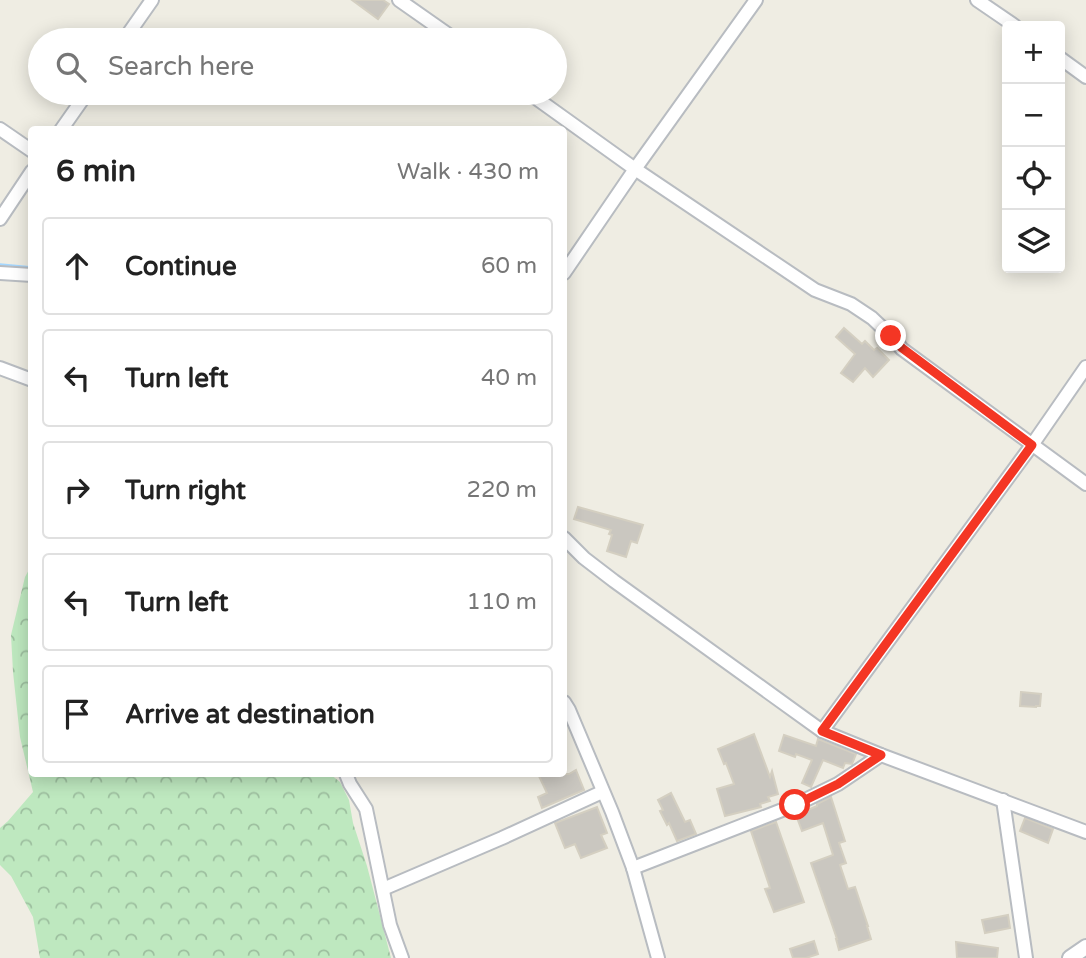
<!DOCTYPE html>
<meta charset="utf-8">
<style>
:root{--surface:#fff;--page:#f6f6f6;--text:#222;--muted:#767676;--line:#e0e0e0}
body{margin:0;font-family:"Varela Round",sans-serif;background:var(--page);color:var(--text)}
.controls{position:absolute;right:21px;top:21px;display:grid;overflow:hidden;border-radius:7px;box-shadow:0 4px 18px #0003}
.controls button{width:63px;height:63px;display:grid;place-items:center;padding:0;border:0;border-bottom:2px solid var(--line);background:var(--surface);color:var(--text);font:35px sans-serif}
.stop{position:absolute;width:21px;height:21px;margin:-16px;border:5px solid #f43624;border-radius:50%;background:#fff}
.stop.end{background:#f43624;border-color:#fff;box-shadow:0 2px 7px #0008}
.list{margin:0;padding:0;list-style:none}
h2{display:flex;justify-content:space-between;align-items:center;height:91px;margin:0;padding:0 28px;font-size:30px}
h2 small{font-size:23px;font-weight:400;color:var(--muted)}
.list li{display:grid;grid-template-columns:46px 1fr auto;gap:21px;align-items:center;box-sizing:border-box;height:98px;margin:0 14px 14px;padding:0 14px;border:2px solid var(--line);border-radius:7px}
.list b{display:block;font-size:26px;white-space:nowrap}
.list em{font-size:23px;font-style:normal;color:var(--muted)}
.icon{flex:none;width:38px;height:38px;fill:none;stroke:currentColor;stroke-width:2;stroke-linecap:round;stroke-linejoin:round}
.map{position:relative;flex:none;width:1086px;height:958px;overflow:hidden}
.search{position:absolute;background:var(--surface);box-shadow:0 4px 18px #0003;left:28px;top:28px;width:539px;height:77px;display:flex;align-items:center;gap:18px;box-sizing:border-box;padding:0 24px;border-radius:38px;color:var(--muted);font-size:26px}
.panel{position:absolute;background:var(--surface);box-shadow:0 4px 18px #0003;left:28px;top:126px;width:539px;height:651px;border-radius:7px}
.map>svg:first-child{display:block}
.forest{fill:url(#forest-crowns)}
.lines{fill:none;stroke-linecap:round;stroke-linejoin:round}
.stream{stroke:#a4d7ff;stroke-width:3.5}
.building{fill:#cac7c0;stroke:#d4cfc1;stroke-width:2}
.minor-casing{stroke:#b8bcc1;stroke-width:16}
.tertiary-casing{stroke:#b8bcc1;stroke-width:18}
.minor{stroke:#fff;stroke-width:12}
.tertiary{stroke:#fff;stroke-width:14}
.route{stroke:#f43624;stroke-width:9}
</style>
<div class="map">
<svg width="1086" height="958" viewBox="0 0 1086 958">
<defs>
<pattern id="forest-crowns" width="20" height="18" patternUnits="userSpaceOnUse" patternTransform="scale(1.75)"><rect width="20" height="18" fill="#bee8bf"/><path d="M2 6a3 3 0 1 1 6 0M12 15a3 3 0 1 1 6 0" fill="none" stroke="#9dbf9f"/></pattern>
</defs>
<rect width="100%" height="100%" fill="#efede3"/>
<path class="forest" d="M 31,566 L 32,774 L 330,774 L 340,782 L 349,800 L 353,823 L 367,866 L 391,958 L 40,958 L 33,917 L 11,876 L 0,865 L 0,828 L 8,821 L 33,792 L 20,737 L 13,672 L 11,635 L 25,577 Z"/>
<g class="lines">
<path class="stream" d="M 0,265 L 32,268"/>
</g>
<g class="building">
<path d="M 352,0 L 383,0 L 389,4 L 378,19 Z"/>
<path d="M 844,328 L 862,344 L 865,341 L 874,350 L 877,348 L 889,360 L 873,377 L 865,368 L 853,382 L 841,373 L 855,354 L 836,337 Z"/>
<path d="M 578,507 L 643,525 L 637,543 L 631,541 L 626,557 L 607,551 L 612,535 L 609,534 L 611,530 L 574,519 Z"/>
<path d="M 1021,692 L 1041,694 L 1040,706 L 1036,706 L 1036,707 L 1020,706 Z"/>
<path d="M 754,734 L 770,777 L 772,771 L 778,794 L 768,797 L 770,801 L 760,804 L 761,807 L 725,816 L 717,789 L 734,784 L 726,763 L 724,764 L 718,749 Z"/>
<path d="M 784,735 L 816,746 L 818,739 L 856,754 L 852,764 L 845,763 L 843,768 L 823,760 L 811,787 L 802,783 L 812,760 L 796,754 L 795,757 L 779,751 Z"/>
<path d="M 576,770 L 584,790 L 542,808 L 538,797 L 547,793 L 538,774 L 569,774 Z"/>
<path d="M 671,793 L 685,822 L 690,820 L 696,834 L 677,841 L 669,823 L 667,825 L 660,811 L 663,810 L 658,800 Z"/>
<path d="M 831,797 L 845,841 L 839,843 L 846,863 L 840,865 L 848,889 L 855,887 L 868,926 L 867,926 L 871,939 L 839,950 L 836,939 L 837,939 L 811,863 L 833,855 L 823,823 L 802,831 L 796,815 L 817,806 L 817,804 Z"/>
<path d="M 597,807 L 607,833 L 601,835 L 607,848 L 581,858 L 575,844 L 565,848 L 555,823 Z"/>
<path d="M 1025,818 L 1053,829 L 1048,843 L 1020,831 Z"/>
<path d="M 776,822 L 804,902 L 774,912 L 765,889 L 770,888 L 751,831 Z"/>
<path d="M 1008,915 L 1010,928 L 985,933 L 982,920 Z"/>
<path d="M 814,941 L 818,954 L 806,958 L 793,958 L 790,949 Z"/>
<path d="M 956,942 L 998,948 L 997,958 L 957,958 Z"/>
</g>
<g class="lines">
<defs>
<g id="minor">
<path d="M 399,0 L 456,40"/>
<path d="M 977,0 L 1015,26"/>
<path d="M 124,40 L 152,0"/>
<path d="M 1060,58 L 1086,77"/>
<path d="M 529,93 L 635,169 L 815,290 L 851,304 L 872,318 L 891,336 L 902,349 L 1086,484"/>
<path d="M 0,129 L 32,151"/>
<path d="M 61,130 L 87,93"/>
<path d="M 0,219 L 32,171"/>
<path d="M 0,273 L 32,275"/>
<path d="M 564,273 L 635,169 L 756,0"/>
<path d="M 0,368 L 32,380"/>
<path d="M 564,538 L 584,558 L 614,581 L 822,731 L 881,755 L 1086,832"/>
<path d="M 564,702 L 569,710 L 612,812 L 633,868 L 658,958"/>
<path d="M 822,731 L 1032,445 L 1086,367"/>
<path d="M 346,774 L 350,784 L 366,809 L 390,925 L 402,958"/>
<path d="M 1003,800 L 1026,958"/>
<path d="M 633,868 L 795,805 L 838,784 L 881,755"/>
<path d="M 383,889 L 502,838 L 602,792"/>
</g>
<path id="tertiary" d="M 1070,958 L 1086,947"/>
</defs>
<use href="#minor" class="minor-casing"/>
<use href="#tertiary" class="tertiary-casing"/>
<use href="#minor" class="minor"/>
<use href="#tertiary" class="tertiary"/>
</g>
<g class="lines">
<path class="route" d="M 795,805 L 838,784 L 881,755 L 822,731 L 1032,445 L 902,348 L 891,336"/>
</g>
</svg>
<div class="controls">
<button>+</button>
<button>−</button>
<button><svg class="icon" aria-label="locate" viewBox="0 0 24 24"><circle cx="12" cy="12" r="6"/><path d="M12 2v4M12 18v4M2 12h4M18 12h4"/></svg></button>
<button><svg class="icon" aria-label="layers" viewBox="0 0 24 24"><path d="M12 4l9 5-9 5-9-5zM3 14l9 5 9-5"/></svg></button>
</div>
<div class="stop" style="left:795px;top:805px"></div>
<div class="stop end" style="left:891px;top:336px"></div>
<div class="search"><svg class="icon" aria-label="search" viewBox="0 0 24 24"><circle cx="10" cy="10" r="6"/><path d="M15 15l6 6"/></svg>Search here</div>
<section class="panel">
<h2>6 min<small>Walk · 430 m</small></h2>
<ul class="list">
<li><svg class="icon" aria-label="ahead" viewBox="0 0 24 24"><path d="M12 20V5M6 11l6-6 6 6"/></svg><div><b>Continue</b></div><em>60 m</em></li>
<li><svg class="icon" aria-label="left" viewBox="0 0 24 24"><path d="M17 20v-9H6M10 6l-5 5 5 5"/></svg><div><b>Turn left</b></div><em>40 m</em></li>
<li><svg class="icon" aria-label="right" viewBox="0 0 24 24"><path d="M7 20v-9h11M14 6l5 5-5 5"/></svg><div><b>Turn right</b></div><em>220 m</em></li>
<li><svg class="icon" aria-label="left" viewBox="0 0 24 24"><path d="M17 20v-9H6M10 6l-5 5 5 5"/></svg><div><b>Turn left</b></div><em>110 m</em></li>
<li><svg class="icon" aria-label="arrive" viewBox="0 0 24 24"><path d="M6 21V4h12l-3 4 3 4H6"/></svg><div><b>Arrive at destination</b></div></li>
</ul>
</section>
</div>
